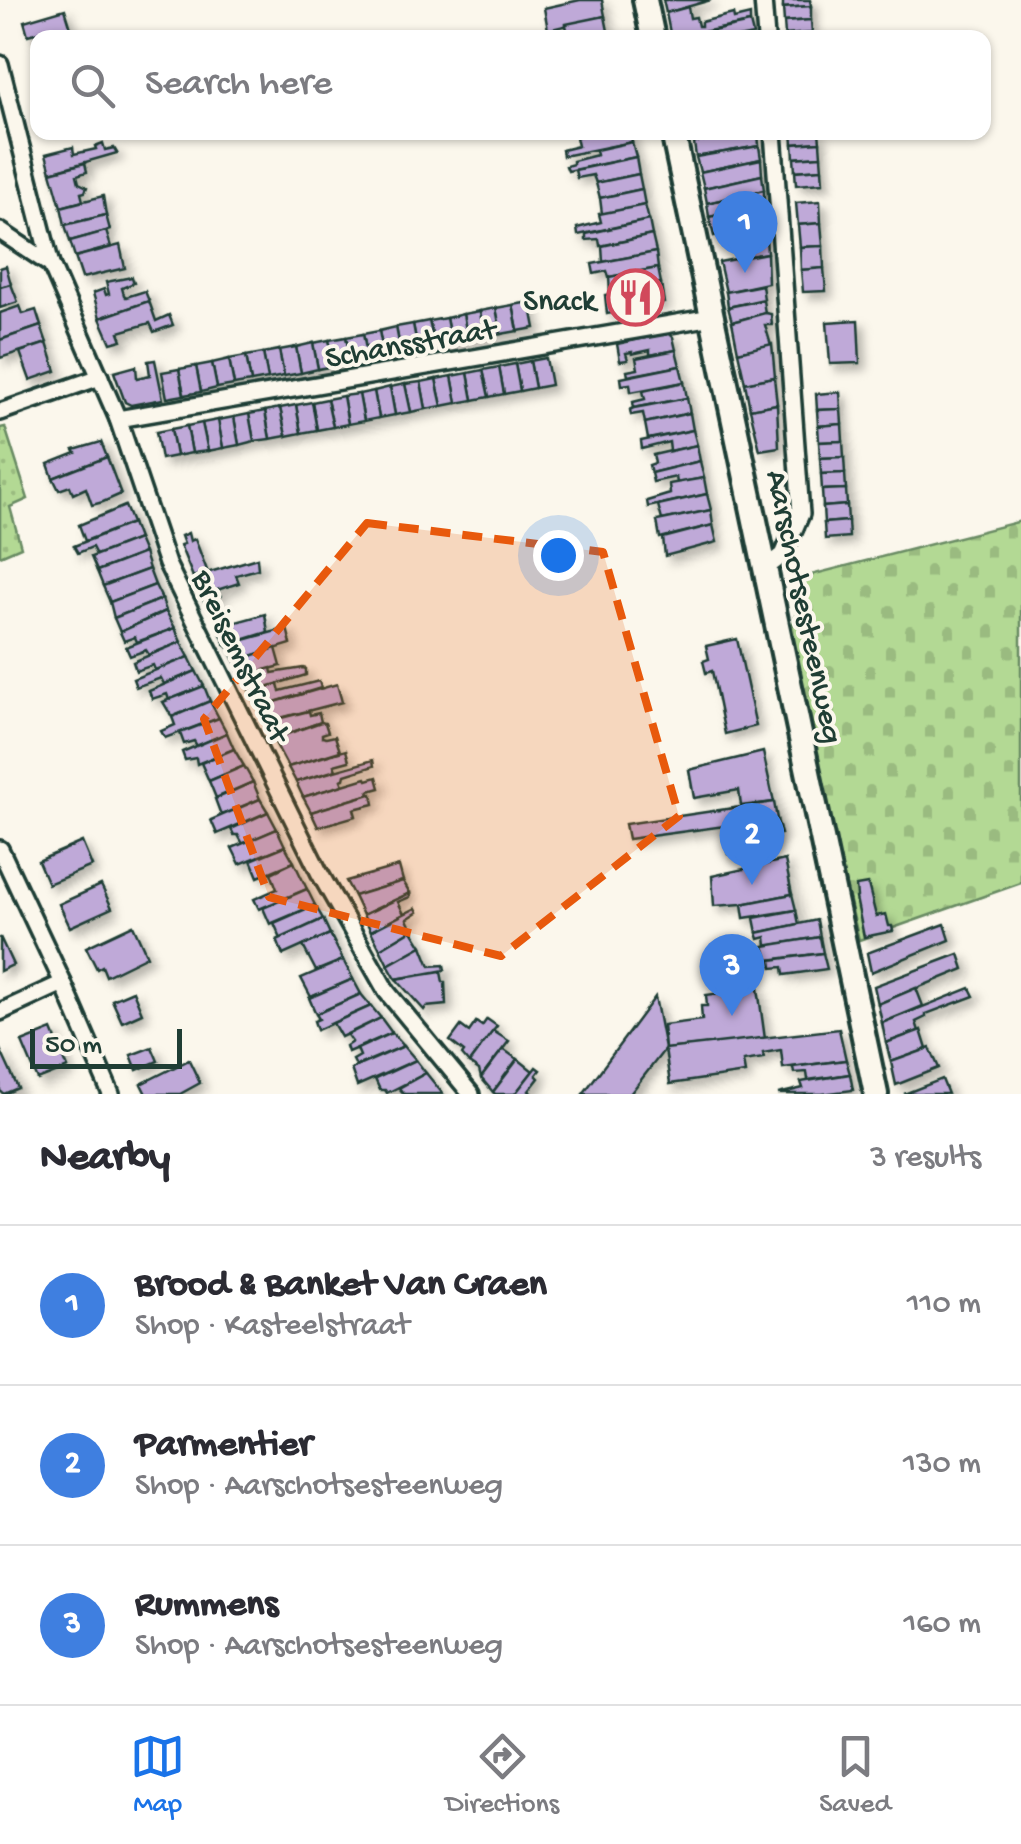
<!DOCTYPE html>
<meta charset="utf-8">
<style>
:root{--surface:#fff;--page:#f7f7f7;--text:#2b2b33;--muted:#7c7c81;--line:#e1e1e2;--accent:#1a73e8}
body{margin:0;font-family:"Gochi Hand",sans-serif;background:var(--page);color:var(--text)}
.scale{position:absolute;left:30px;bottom:25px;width:152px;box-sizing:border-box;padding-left:10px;border:5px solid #1f3d34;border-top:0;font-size:28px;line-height:35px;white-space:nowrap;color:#1f3d34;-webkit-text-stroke:8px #fbf7ec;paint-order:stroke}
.you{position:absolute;left:558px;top:555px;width:35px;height:35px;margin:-25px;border:8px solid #fff;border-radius:50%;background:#1a73e8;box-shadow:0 0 0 15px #1a73e833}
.badge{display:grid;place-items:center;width:65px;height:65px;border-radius:50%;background:var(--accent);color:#fff;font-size:32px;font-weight:700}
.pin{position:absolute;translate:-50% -82px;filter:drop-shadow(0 2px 5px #0008)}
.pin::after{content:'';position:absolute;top:52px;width:35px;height:30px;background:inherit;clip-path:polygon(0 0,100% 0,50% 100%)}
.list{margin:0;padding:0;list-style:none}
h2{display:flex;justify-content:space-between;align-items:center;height:130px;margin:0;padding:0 40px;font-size:42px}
h2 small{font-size:32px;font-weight:400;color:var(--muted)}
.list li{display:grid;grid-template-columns:65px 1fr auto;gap:30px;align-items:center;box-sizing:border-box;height:160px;padding:0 40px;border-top:2px solid var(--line)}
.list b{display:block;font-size:38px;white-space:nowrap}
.list p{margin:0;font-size:32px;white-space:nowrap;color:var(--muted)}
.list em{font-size:32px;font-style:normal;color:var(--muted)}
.icon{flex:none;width:55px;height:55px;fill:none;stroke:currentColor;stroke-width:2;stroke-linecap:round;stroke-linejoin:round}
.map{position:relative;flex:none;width:1021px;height:1094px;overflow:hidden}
.search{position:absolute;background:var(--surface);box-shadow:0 2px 8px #0004;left:30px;right:30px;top:30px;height:110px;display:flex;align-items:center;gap:25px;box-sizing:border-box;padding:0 35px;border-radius:20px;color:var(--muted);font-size:38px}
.sheet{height:610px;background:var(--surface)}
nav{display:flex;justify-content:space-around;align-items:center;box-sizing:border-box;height:140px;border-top:2px solid var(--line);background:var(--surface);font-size:28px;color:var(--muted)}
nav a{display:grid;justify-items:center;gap:5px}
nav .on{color:var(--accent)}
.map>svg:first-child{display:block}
.grass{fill:url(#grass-dots);stroke:#698b64;stroke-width:2.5}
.cemetery{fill:url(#cemetery-stones);stroke:#698b64;stroke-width:2.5}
.building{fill:#bfa9d8;stroke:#1f3d34;stroke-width:2.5;filter:url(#shadow)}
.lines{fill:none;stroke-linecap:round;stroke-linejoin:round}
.street-casing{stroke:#1f3d34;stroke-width:22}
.secondary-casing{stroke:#1f3d34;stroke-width:30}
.street{stroke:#fbf7ec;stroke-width:15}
.secondary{stroke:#fbf7ec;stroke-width:22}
.marked{fill:#e8590c;fill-opacity:0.2;stroke:#e8590c;stroke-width:8;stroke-dasharray:20 12;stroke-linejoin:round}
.labels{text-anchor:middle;stroke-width:8;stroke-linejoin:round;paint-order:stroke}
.poi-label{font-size:32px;fill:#1f3d34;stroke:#fbf7ec;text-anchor:end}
.street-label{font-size:32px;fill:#1f3d34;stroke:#fbf7ec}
</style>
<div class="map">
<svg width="1021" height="1094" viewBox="0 0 1021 1094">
<defs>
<pattern id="grass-dots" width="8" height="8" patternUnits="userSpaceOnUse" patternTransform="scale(2.5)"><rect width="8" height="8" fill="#b3d994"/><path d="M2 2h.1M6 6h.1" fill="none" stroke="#9abb80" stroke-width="1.8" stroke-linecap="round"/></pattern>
<pattern id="cemetery-stones" width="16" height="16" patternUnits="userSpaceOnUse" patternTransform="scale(2.5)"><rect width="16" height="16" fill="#b3d994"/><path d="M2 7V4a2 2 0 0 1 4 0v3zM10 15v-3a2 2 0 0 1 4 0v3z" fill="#9abb80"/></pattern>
<filter id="shadow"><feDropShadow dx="6" dy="6" stdDeviation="5" flood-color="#0004"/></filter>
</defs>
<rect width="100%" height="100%" fill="#fbf7ec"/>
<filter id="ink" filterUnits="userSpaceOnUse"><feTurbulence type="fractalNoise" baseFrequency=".01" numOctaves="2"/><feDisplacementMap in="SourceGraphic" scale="20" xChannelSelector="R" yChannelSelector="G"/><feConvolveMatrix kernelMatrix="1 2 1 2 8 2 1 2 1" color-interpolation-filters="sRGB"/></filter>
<g filter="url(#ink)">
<path class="grass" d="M 5,427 L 28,499 L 10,507 L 21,547 L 0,556 L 0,428 Z"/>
<path class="cemetery" d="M 1021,521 L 1021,883 L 859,940 L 788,641 L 807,576 Z"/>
<g class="building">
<path d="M 580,0 L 602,0 L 605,16 L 548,30 L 544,8 Z"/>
<path d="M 663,0 L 711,0 L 666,13 Z"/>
<path d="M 783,0 L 810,0 L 811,6 L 783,8 Z"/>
<path d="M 811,6 L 811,20 L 784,22 L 783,8 Z"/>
<path d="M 688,7 L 690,18 L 696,17 L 698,26 L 701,26 L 701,22 L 733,14 L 734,19 L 750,15 L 750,23 L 671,38 L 666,13 Z"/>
<path d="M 65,9 L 74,38 L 45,38 L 43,31 L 28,35 L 24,21 Z"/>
<path d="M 605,16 L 608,31 L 568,38 L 566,24 Z"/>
<path d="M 811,20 L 812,33 L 785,35 L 784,22 Z"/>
<path d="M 750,23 L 753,35 L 738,38 L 680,38 Z"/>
<path d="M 596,132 L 630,132 L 632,142 L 563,156 L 562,150 L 578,146 L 576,137 Z"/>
<path d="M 692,132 L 743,132 L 694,143 Z"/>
<path d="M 743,132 L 758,132 L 759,146 L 696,157 L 694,143 Z"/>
<path d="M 792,132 L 819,132 L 820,142 L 793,144 Z"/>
<path d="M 632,142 L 636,157 L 568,171 L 566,166 L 573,164 L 573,161 L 597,155 L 596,150 Z"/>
<path d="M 820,142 L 821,156 L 794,158 L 793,144 Z"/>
<path d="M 103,143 L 105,150 L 114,148 L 117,153 L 51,172 L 46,154 L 73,147 L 74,154 L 96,149 L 95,146 Z"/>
<path d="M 759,146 L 761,159 L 700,172 L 696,157 Z"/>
<path d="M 821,156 L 822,169 L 795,171 L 794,158 Z"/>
<path d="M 636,157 L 639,174 L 596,183 L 593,175 L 577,178 L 575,170 Z"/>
<path d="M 761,159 L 762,175 L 704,188 L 700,172 Z"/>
<path d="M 85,163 L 87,172 L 77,175 L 79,183 L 87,187 L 85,192 L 81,193 L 83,201 L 61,207 L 51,172 Z"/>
<path d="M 822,169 L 823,183 L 796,185 L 795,171 Z"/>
<path d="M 639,174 L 642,189 L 600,198 L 596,183 Z"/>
<path d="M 762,175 L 764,190 L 707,203 L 704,188 Z"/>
<path d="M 642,189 L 645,205 L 602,214 L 600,198 Z"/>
<path d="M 764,190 L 764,206 L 709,217 L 707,203 Z"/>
<path d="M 103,196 L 106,215 L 65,225 L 61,207 Z"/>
<path d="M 820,201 L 821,223 L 798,225 L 796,203 Z"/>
<path d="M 645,205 L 649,220 L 578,235 L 577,228 L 601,222 L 599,214 Z"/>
<path d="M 764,206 L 767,253 L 743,257 L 740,244 L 761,240 L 761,221 L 740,224 L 741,230 L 714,236 L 709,217 Z"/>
<path d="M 106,215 L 110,230 L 70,241 L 65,225 Z"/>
<path d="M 649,220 L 652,235 L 600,246 L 599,239 L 586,240 L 586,234 Z"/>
<path d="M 821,223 L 823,246 L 800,247 L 798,225 Z"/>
<path d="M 106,231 L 111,247 L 75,257 L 70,241 Z"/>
<path d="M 652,235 L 656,252 L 603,262 L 602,246 Z"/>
<path d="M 120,245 L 125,268 L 82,278 L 75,257 Z"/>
<path d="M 823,246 L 824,268 L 801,270 L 800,247 Z"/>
<path d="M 656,252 L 658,268 L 609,277 L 607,271 L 594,274 L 592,264 Z"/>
<path d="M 767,253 L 768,283 L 726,292 L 719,262 Z"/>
<path d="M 6,266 L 11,284 L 0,287 L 0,268 Z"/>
<path d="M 658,268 L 661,283 L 610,294 L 609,277 Z"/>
<path d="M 824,268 L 826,291 L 803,292 L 801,270 Z"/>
<path d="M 132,277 L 134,283 L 122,288 L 124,295 L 126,297 L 145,291 L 149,301 L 100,318 L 93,293 L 104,289 L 106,295 L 109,294 L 106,282 Z"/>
<path d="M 661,283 L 664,303 L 607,314 L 605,295 Z"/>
<path d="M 11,284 L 18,302 L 0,308 L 0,287 Z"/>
<path d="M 762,285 L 764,299 L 728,307 L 726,292 Z"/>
<path d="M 763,300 L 765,313 L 732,322 L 728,307 Z"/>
<path d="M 149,301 L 156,321 L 169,315 L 173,325 L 154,332 L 150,323 L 119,332 L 122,340 L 111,343 L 100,318 Z"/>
<path d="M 530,302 L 535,328 L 518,331 L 513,305 Z"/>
<path d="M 513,305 L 518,331 L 501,334 L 496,308 Z"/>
<path d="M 20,306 L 23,314 L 36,310 L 41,326 L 0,340 L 0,313 Z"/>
<path d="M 496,308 L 501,334 L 484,338 L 480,311 Z"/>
<path d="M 480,311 L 484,338 L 468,341 L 463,314 Z"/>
<path d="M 765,313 L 771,314 L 772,325 L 765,325 L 771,345 L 738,352 L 732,322 Z"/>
<path d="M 463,314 L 468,341 L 451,344 L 446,318 Z"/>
<path d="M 446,318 L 451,344 L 435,347 L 429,321 Z"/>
<path d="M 858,320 L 860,363 L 830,364 L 827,322 Z"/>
<path d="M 429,321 L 435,347 L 418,350 L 413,324 Z"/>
<path d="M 413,324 L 418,350 L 401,353 L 396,327 Z"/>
<path d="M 41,326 L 47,343 L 0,358 L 0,340 Z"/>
<path d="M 396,327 L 401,353 L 384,357 L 379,331 Z"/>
<path d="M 379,331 L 384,357 L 368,360 L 363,334 Z"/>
<path d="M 669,333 L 673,337 L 676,350 L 650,355 L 650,350 L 632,354 L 632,352 L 626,353 L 628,360 L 620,361 L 617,344 Z"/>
<path d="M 363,334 L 368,360 L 351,363 L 346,337 Z"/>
<path d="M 346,337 L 351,363 L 334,366 L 329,340 Z"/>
<path d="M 329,340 L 334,366 L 318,369 L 313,343 Z"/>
<path d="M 47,343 L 56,371 L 30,380 L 20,352 Z"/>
<path d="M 313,343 L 318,369 L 301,373 L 296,347 Z"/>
<path d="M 772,344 L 775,377 L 745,383 L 738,352 Z"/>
<path d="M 296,347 L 301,373 L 284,376 L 279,350 Z"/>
<path d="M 279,350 L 284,376 L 268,379 L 263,353 Z"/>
<path d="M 676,350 L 680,366 L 628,376 L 627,371 L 638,369 L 636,358 Z"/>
<path d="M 263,353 L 268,379 L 251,382 L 246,356 Z"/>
<path d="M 246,356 L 251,382 L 234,385 L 229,359 Z"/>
<path d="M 546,358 L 551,385 L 535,388 L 530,361 Z"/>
<path d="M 229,359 L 234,385 L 217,388 L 212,363 Z"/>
<path d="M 155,360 L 163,399 L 131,405 L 125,402 L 114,372 L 136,366 L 137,378 L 150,375 L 148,361 Z"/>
<path d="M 530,361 L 535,388 L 520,391 L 515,364 Z"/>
<path d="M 212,363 L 217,388 L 201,392 L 196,366 Z"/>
<path d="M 515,364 L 520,391 L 504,394 L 499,367 Z"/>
<path d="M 196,366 L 201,392 L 184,395 L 179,369 Z"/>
<path d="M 680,366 L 684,382 L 631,392 L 630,384 L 622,385 L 621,378 Z"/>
<path d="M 499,367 L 504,394 L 489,397 L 483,370 Z"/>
<path d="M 179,369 L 184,395 L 167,398 L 162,372 Z"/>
<path d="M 483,370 L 489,397 L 473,400 L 468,373 Z"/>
<path d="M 468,373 L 473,400 L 457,403 L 452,376 Z"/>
<path d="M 452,376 L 457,403 L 442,406 L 436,379 Z"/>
<path d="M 774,377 L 777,404 L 750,409 L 745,383 Z"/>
<path d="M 436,379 L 442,406 L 426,409 L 421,382 Z"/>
<path d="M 421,382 L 426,409 L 411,412 L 405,384 Z"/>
<path d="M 684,382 L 687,398 L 634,408 L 633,402 L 645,399 L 643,391 Z"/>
<path d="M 405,384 L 411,412 L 395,415 L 390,387 Z"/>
<path d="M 390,387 L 395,415 L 379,418 L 374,391 Z"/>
<path d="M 374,391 L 379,418 L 364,421 L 359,394 Z"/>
<path d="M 840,392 L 841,409 L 817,410 L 816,394 Z"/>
<path d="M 359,394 L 364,421 L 348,424 L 343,396 Z"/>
<path d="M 343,396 L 348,424 L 333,427 L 327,399 Z"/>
<path d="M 687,398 L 690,413 L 645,423 L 643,413 L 631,415 L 630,410 L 634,408 Z"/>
<path d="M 327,399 L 333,427 L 317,430 L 312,402 Z"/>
<path d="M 312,402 L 317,430 L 301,433 L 296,405 Z"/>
<path d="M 777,404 L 779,447 L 760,450 L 750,409 Z"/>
<path d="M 296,405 L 301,433 L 286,436 L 280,408 Z"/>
<path d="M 280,408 L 286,436 L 270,439 L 265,411 Z"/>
<path d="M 841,409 L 842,424 L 818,426 L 817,410 Z"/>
<path d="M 265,411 L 270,439 L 254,441 L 249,414 Z"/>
<path d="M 690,413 L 693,430 L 648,439 L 645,423 Z"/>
<path d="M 249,414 L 254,441 L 239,445 L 234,417 Z"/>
<path d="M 234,417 L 239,445 L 223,448 L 218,420 Z"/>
<path d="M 218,420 L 223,448 L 208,451 L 202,423 Z"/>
<path d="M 202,423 L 208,451 L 192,453 L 187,426 Z"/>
<path d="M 842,424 L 843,441 L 819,442 L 818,426 Z"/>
<path d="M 187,426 L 192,453 L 176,456 L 171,429 Z"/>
<path d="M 171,429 L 176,456 L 161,459 L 156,432 Z"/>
<path d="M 693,430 L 697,445 L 670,451 L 669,442 L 642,449 L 641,441 Z"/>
<path d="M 843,441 L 844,457 L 820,458 L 819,442 Z"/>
<path d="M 101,442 L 107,457 L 53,478 L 48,464 L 76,453 L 74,450 Z"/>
<path d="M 697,445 L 700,461 L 651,473 L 649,465 L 655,463 L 653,455 Z"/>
<path d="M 107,457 L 121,494 L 103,502 L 92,505 L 86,488 L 73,494 L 70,486 L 59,490 L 53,478 Z"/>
<path d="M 844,457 L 845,473 L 821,474 L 820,458 Z"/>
<path d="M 700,461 L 704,478 L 677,483 L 676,477 L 653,482 L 651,473 Z"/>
<path d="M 845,473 L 846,489 L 822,490 L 821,474 Z"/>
<path d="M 704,478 L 707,494 L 648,507 L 647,501 L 670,494 L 669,484 Z"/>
<path d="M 846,489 L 847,505 L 823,507 L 822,490 Z"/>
<path d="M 707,494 L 711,510 L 662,520 L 658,505 Z"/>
<path d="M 847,505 L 848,521 L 824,523 L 823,507 Z"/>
<path d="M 125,506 L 132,523 L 85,541 L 79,525 Z"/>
<path d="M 711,510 L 713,525 L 660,538 L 657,521 Z"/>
<path d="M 848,521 L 849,537 L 825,539 L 824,523 Z"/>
<path d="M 132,523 L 138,539 L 96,555 L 92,547 L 78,553 L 74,546 Z"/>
<path d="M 713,525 L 717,542 L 665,556 L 663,538 Z"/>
<path d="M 188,533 L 190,541 L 195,539 L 208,573 L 193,577 L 180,545 L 184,544 L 181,536 Z"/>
<path d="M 138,539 L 144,553 L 97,571 L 91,557 Z"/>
<path d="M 144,553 L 149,569 L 103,586 L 97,571 Z"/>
<path d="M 257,558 L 258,569 L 236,575 L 239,583 L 217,590 L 221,596 L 204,601 L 193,577 Z"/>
<path d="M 149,569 L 155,585 L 110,602 L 103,586 Z"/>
<path d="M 155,585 L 162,599 L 114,618 L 110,602 Z"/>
<path d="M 162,599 L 166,611 L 120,632 L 114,618 Z"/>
<path d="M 166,611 L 175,628 L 137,642 L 135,637 L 124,641 L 120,632 Z"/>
<path d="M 265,614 L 268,632 L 226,645 L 218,627 Z"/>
<path d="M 175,628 L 181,642 L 149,655 L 146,650 L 130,656 L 126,647 Z"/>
<path d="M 287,628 L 291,644 L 235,661 L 229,646 L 228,647 L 226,645 Z"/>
<path d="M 737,639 L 756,726 L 725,734 L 712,671 L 706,673 L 703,661 L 709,659 L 706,646 Z"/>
<path d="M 181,642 L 189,657 L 155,670 L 153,665 L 136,671 L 133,662 Z"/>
<path d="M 276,648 L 281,666 L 242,676 L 235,661 Z"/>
<path d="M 189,657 L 196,671 L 164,684 L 161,678 L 136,687 L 133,679 Z"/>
<path d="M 271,668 L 272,673 L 303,668 L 306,669 L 306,675 L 250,692 L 242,676 Z"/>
<path d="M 196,671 L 204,686 L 169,700 L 167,694 L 152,699 L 149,691 Z"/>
<path d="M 319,681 L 321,688 L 258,707 L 250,692 L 278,684 L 280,691 Z"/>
<path d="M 337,684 L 342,702 L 265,722 L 258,707 Z"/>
<path d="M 204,686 L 210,701 L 172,717 L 163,702 Z"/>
<path d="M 210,701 L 219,718 L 165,738 L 161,731 L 175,725 L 172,717 Z"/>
<path d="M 309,711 L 310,715 L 319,713 L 321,722 L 273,739 L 265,722 Z"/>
<path d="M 219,718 L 227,733 L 197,746 L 194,741 L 184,744 L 180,733 Z"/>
<path d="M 321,722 L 325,723 L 328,732 L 322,734 L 322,737 L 326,738 L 335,736 L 340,751 L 288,767 L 273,739 Z"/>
<path d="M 227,733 L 234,749 L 197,764 L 196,758 L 185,760 L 182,752 Z"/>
<path d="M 234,749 L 244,766 L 209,781 L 201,763 Z"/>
<path d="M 346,750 L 349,761 L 334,765 L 336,770 L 296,782 L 288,767 Z"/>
<path d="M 763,752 L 774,802 L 741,806 L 739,790 L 694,798 L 689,770 Z"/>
<path d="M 373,760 L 374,766 L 345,775 L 344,779 L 341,780 L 343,785 L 303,797 L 296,782 Z"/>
<path d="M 244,766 L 253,782 L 216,798 L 209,781 Z"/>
<path d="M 377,777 L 380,788 L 369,791 L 370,794 L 311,812 L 303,797 L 366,778 L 367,780 Z"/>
<path d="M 253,782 L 260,799 L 221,815 L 215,799 Z"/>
<path d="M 370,794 L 372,794 L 374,804 L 354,809 L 356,816 L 318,827 L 311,812 Z"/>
<path d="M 260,799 L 268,812 L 217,834 L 211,820 Z"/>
<path d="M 774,802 L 777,819 L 628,839 L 625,824 Z"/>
<path d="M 268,812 L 277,829 L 243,844 L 238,835 L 234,835 L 231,829 Z"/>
<path d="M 777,819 L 781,834 L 774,835 L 776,846 L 728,854 L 726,843 L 729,843 L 726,825 Z"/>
<path d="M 277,829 L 285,846 L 240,864 L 232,848 Z"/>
<path d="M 82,842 L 92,866 L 48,884 L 38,861 Z"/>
<path d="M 285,846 L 294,862 L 258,877 L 251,860 Z"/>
<path d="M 785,860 L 792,894 L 742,904 L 714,906 L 712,876 Z"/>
<path d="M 294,862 L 307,889 L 259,909 L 254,899 L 277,889 L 271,873 Z"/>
<path d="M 399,866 L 403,881 L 354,896 L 346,881 Z"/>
<path d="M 403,881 L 410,893 L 363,915 L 354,896 Z"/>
<path d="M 868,884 L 876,916 L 886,914 L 889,926 L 892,926 L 893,931 L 864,937 L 856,898 L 857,897 L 856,886 Z"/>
<path d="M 101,885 L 112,908 L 70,927 L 59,904 Z"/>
<path d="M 307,889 L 315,905 L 270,924 L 263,908 Z"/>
<path d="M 410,893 L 410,897 L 398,902 L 404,914 L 371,931 L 363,915 Z"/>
<path d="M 792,894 L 796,910 L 744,918 L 742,904 Z"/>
<path d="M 315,905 L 323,919 L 281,939 L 274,923 Z"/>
<path d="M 416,908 L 418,912 L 407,919 L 412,930 L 380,949 L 371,931 Z"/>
<path d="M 796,910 L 799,924 L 757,933 L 754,918 Z"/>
<path d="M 323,919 L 330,934 L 283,955 L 277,940 Z"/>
<path d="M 817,920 L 820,937 L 767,946 L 766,937 L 759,939 L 757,933 Z"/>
<path d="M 945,924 L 950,940 L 871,972 L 867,953 Z"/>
<path d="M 133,925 L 147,956 L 106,976 L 102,966 L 97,969 L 86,947 Z"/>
<path d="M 412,930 L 422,946 L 388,965 L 380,949 Z"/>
<path d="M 330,934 L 343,960 L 316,971 L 303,946 Z"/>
<path d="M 0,937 L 13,965 L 0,971 Z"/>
<path d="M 820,937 L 823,953 L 768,960 L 764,946 Z"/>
<path d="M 422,946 L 430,966 L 444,965 L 445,970 L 396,979 L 388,965 Z"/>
<path d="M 823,953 L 827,969 L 784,975 L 783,967 L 772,968 L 771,960 Z"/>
<path d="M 959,954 L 964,969 L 878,1004 L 874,986 Z"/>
<path d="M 343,960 L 353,979 L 311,997 L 301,978 Z"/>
<path d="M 441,972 L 443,982 L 445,982 L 446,1005 L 426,1007 L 424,1010 L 396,979 Z"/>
<path d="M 353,979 L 361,994 L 316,1014 L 309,998 Z"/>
<path d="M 758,988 L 765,1039 L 665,1049 L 663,1025 L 702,1020 L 701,1006 L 707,1006 L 706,995 Z"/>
<path d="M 916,988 L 923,1006 L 882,1023 L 878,1004 Z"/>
<path d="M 970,988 L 974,996 L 926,1014 L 926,1017 L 916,1022 L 919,1031 L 886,1043 L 882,1023 Z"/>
<path d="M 133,991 L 142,1013 L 122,1022 L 112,1000 Z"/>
<path d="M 361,994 L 371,1006 L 317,1030 L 314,1021 L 319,1019 L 316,1014 Z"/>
<path d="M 655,997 L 665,1049 L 630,1094 L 583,1094 Z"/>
<path d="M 371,1006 L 381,1018 L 341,1037 L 333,1023 Z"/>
<path d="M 381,1018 L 392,1033 L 348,1052 L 346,1046 L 352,1042 L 347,1035 Z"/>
<path d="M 487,1019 L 497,1026 L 469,1063 L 462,1055 L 464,1052 L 450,1041 L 461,1026 L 469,1032 L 476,1022 L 482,1026 Z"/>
<path d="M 839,1029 L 846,1060 L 783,1068 L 781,1050 L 763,1053 L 764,1058 L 743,1061 L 745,1073 L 670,1084 L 665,1049 Z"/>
<path d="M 52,1030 L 68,1068 L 38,1080 L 22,1042 Z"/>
<path d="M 921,1030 L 927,1049 L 891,1062 L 886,1043 Z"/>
<path d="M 493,1031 L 509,1041 L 481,1078 L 479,1070 L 469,1063 Z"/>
<path d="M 392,1033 L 404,1046 L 356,1066 L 353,1060 L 360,1056 L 357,1049 Z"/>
<path d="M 404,1046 L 416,1060 L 357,1086 L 351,1069 Z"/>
<path d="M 152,1047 L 158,1061 L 137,1070 L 131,1055 Z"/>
<path d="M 930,1048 L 939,1068 L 896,1085 L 891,1062 Z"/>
<path d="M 0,1049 L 18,1088 L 4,1094 L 0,1091 Z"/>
<path d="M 503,1049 L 517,1059 L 493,1092 L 481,1078 Z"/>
<path d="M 518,1059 L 533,1071 L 515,1094 L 495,1094 L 493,1092 Z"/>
<path d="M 189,1060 L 200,1083 L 180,1094 L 146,1094 L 141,1084 Z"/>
<path d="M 416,1060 L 426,1073 L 387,1093 L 385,1090 L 380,1090 L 375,1079 Z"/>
<path d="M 846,1060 L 850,1074 L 808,1080 L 807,1072 L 794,1073 L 793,1067 Z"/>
<path d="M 536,1067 L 540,1070 L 536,1075 L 539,1078 L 529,1091 L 532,1094 L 515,1094 Z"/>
<path d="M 426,1073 L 443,1094 L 404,1094 L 399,1088 Z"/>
<path d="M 850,1074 L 853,1090 L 822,1094 L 778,1094 L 803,1088 L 801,1082 Z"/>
<path d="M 942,1079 L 948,1094 L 904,1094 Z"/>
</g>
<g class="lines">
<defs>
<g id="street">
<path d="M 763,0 L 766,38"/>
<path d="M 0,64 L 51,265"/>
<path d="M 0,231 L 51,265 L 118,419 L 167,564 L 319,872 L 387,992 L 471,1094"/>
<path d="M 0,412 L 100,377"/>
<path d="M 118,419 L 712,317"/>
<path d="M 766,568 L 783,555 L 801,514 L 773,132"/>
<path d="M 0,849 L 63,983 L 111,1094"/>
<path d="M 0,1012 L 63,983"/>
</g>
<g id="secondary">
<path d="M 645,0 L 653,38"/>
<path d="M 673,132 L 876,1094"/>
</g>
</defs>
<use href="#street" class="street-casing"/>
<use href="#secondary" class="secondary-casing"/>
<use href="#street" class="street"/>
<use href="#secondary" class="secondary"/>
</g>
</g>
<path class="marked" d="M 367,523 L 603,552 L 679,816 L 501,956 L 269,897 L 204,719 Z"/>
<defs>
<symbol id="restaurant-ring" viewBox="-11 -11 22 22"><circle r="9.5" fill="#fbf7ec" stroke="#d1495b" stroke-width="1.5"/><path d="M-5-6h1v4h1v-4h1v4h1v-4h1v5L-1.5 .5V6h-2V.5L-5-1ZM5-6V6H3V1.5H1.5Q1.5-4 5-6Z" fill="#d1495b"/></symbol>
</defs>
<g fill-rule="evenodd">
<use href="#restaurant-ring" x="604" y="266" width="63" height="63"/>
</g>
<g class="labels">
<g class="poi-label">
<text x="596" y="309">Snack</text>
</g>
<g class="street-label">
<text transform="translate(410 341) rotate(-10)" y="11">Schansstraat</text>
<text transform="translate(807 606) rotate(78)" y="11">Aarschotsesteenweg</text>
<text transform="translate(243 655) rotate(64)" y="11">Breisemstraat</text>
</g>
</g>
</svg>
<div class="scale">50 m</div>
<div class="you"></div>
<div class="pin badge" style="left:745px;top:273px;background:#3f7fe0">1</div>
<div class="pin badge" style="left:752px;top:885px;background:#3f7fe0">2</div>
<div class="pin badge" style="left:732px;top:1016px;background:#3f7fe0">3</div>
<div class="search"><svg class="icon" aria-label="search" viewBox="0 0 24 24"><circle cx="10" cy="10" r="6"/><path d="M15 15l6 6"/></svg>Search here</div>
</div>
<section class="sheet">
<h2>Nearby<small>3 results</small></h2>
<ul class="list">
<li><span class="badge" style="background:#3f7fe0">1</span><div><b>Brood &amp; Banket Van Craen</b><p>Shop · Kasteelstraat</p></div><em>110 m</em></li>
<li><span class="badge" style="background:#3f7fe0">2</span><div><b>Parmentier</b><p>Shop · Aarschotsesteenweg</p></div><em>130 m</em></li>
<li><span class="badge" style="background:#3f7fe0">3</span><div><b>Rummens</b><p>Shop · Aarschotsesteenweg</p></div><em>160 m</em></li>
</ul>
</section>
<nav>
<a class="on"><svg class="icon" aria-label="map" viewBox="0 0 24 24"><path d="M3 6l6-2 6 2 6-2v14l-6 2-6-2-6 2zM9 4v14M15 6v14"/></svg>Map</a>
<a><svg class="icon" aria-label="directions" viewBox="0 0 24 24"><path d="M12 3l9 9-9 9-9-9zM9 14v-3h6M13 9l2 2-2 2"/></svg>Directions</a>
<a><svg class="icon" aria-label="saved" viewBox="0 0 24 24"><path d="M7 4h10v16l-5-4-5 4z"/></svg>Saved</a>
</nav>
